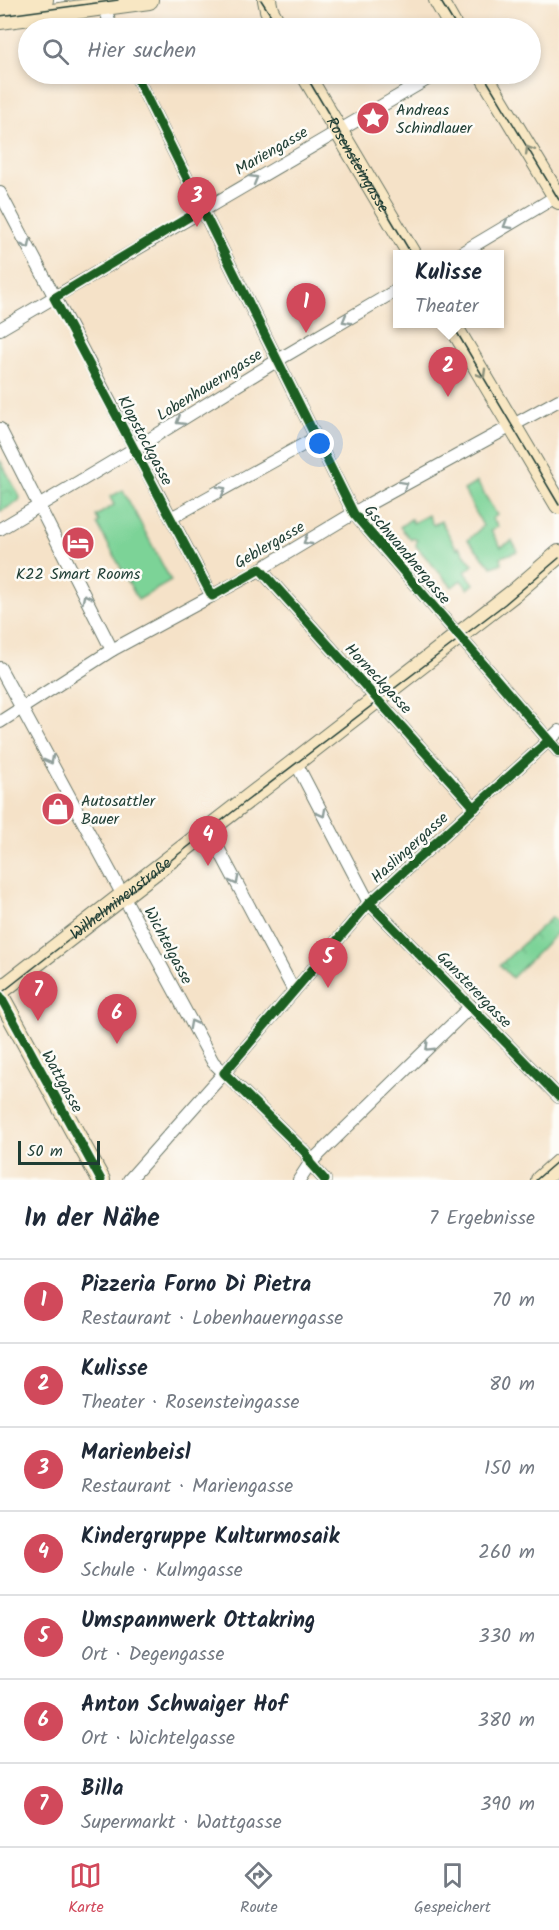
<!DOCTYPE html>
<html lang="de">
<meta charset="utf-8">
<style>
:root{--surface:#fff;--page:#f6f6f7;--text:#1f2937;--muted:#747a83;--line:#e0e1e3;--accent:#d1495b}
body{margin:0;font-family:Kalam,sans-serif;background:var(--page);color:var(--text)}
.scale{position:absolute;left:18px;bottom:15px;width:82px;box-sizing:border-box;padding-left:6px;border:3px solid #1f3d34;border-top:0;font-size:16px;line-height:21px;white-space:nowrap;color:#1f3d34;-webkit-text-stroke:4px #fdfcf7;paint-order:stroke}
.you{position:absolute;left:320px;top:444px;width:21px;height:21px;margin:-15px;border:4px solid #fff;border-radius:50%;background:#1a73e8;box-shadow:0 0 0 9px #1a73e833}
.badge{display:grid;place-items:center;width:39px;height:39px;border-radius:50%;background:var(--accent);color:#fff;font-size:20px;font-weight:700}
.pin{position:absolute;translate:-50% -50px;filter:drop-shadow(0 2px 3px #0008)}
.pin::after{content:'';position:absolute;top:32px;width:21px;height:18px;background:inherit;clip-path:polygon(0 0,100% 0,50% 100%)}
.popup{position:absolute;left:393px;top:250px;width:111px;height:78px;box-sizing:border-box;display:grid;place-content:center;border-radius:0px;background:var(--surface);filter:drop-shadow(0 2px 4px #0005);font-size:20px;white-space:nowrap;color:var(--muted)}
.popup b{font-size:22px;color:var(--text)}
.popup::after{content:'';position:absolute;left:50%;top:100%;margin-left:-12px;border:12px solid transparent;border-top-color:var(--surface)}
.list{margin:0;padding:0;list-style:none}
h2{display:flex;justify-content:space-between;align-items:center;height:78px;margin:0;padding:0 24px;font-size:26px}
h2 small{font-size:20px;font-weight:400;color:var(--muted)}
.list li{display:grid;grid-template-columns:39px 1fr auto;gap:18px;align-items:center;box-sizing:border-box;height:84px;padding:0 24px;border-top:2px solid var(--line)}
.list b{display:block;font-size:22px;white-space:nowrap}
.list p{margin:0;font-size:20px;white-space:nowrap;color:var(--muted)}
.list em{font-size:20px;font-style:normal;color:var(--muted)}
.icon{flex:none;width:33px;height:33px;fill:none;stroke:currentColor;stroke-width:2;stroke-linecap:round;stroke-linejoin:round}
.map{position:relative;flex:none;width:559px;height:1180px;overflow:hidden}
.search{position:absolute;background:var(--surface);box-shadow:0 3px 9px #0003;left:18px;right:18px;top:18px;height:66px;display:flex;align-items:center;gap:15px;box-sizing:border-box;padding:0 21px;border-radius:33px;color:var(--muted);font-size:22px}
.sheet{height:666px;background:var(--surface)}
nav{display:flex;justify-content:space-around;align-items:center;box-sizing:border-box;height:84px;border-top:2px solid var(--line);background:var(--surface);font-size:16px;color:var(--muted)}
nav a{display:grid;justify-items:center;gap:3px}
nav .on{color:var(--accent)}
.map>svg:first-child{display:block}
.park{fill:url(#park-crowns);stroke:#4e8866;stroke-width:1.5}
.garden{fill:#7cd397;stroke:#4e8866;stroke-width:1.5}
.lines{fill:none;stroke-linecap:round;stroke-linejoin:round}
.street-casing{stroke:#6a7768;stroke-width:14}
.secondary-casing{stroke:#6a7768;stroke-width:20}
.street{stroke:#fff;stroke-width:12}
.secondary{stroke:#f8e7c3;stroke-width:18}
.tram{stroke:#1f3d34;stroke-width:1.5}
.cycleway-casing{stroke:#fdfcf7;stroke-width:13}
.cycleway{stroke:#1b5e20;stroke-width:9}
.oneway{stroke:#8c927c}
.oneway2{stroke:#8f9e9a}
.labels{text-anchor:middle;stroke-width:5;stroke-linejoin:round;paint-order:stroke}
.poi-label{font-size:16px;fill:#1f3d34;stroke:#fdfcf7;text-anchor:start}
.street-label{font-size:16px;fill:#1f3d34;stroke:#fdfcf7}
</style>
<div class="map">
<svg width="559" height="1180" viewBox="0 0 559 1180">
<defs>
<pattern id="park-crowns" width="20" height="18" patternUnits="userSpaceOnUse" patternTransform="scale(1.5)"><rect width="20" height="18" fill="#7cd397"/><path d="M2 6a3 3 0 1 1 6 0M12 15a3 3 0 1 1 6 0" fill="none" stroke="#65ac7c"/></pattern>
</defs>
<rect width="100%" height="100%" fill="#fdfcf7"/>
<filter id="ink" filterUnits="userSpaceOnUse"><feTurbulence type="fractalNoise" baseFrequency=".0167" numOctaves="2"/><feDisplacementMap in="SourceGraphic" scale="12" xChannelSelector="R" yChannelSelector="G"/><feConvolveMatrix kernelMatrix="1 2 1 2 8 2 1 2 1" color-interpolation-filters="sRGB"/></filter>
<filter id="wash" filterUnits="userSpaceOnUse"><feTurbulence type="fractalNoise" baseFrequency=".008" numOctaves="4" result="noise"/><feDisplacementMap in="SourceGraphic" scale="24" xChannelSelector="R" yChannelSelector="G"/><feGaussianBlur stdDeviation="1.35" result="paint"/><feColorMatrix in="noise" values="0 0 0 0 0 0 0 0 0 0 0 0 0 0 0 0 0 1.4 0 .05"/><feComposite in="paint" operator="in"/></filter>
<g filter="url(#wash)">
<rect width="100%" height="100%" fill="#f5e2c8"/>
<g class="park">
<path d="M 0,460 L 20,497 L 19,501 L 0,512 Z"/>
<path d="M 552,917 L 559,924 L 559,931 L 512,978 L 500,965 Z"/>
</g>
<g class="garden">
<path d="M 477,482 L 497,515 L 492,519 L 498,526 L 491,531 L 501,547 L 512,541 L 518,551 L 501,557 L 502,563 L 492,567 L 468,540 L 483,526 L 464,490 Z"/>
<path d="M 123,490 L 171,581 L 138,600 L 97,524 L 99,522 L 96,516 L 114,505 L 110,497 Z"/>
<path d="M 428,515 L 433,525 L 441,521 L 457,549 L 459,547 L 473,565 L 465,572 L 474,584 L 468,589 L 461,580 L 452,587 L 416,546 L 417,540 L 412,538 L 411,540 L 400,527 L 411,519 L 413,523 Z"/>
</g>
</g>
<g filter="url(#ink)">
<g class="lines">
<defs>
<g id="street">
<path d="M 102,1 L 112,28"/>
<path d="M 135,74 L 354,514 L 559,752"/>
<path d="M 0,193 L 212,596"/>
<path d="M 458,255 L 557,196"/>
<path d="M 0,329 L 436,74"/>
<path d="M 0,429 L 112,650"/>
<path d="M 171,518 L 317,437"/>
<path d="M 0,529 L 134,449 L 278,360 L 397,290"/>
<path d="M 260,569 L 475,808"/>
<path d="M 0,668 L 213,1062 L 306,1153 L 310,1163 L 325,1180"/>
<path d="M 0,722 L 112,650 L 254,573 L 369,504 L 559,400"/>
<path d="M 295,761 L 369,903 L 559,1097"/>
<path d="M 208,829 L 294,991"/>
<path d="M 129,1180 L 224,1073 L 369,903 L 559,731"/>
<path d="M 299,1180 L 310,1163 L 471,1006"/>
</g>
<g id="secondary">
<path d="M 267,0 L 269,10 L 279,28"/>
<path d="M 438,0 L 454,28"/>
<path d="M 0,6 L 44,0"/>
<path d="M 0,20 L 149,0"/>
<path d="M 305,74 L 412,255"/>
<path d="M 483,74 L 559,200"/>
<path d="M 452,324 L 559,505"/>
<path id="s1" d="M 0,991 L 515,592 L 559,554"/>
<path d="M 0,996 L 101,1180"/>
<path d="M 540,1180 L 559,1163"/>
</g>
</defs>
<use href="#street" class="street-casing"/>
<use href="#secondary" class="secondary-casing"/>
<use href="#street" class="street"/>
<use href="#secondary" class="secondary"/>
<g class="tram">
<path d="M 261,0 L 279,28"/>
<path d="M 440,0 L 457,28"/>
<path d="M 0,16 L 118,0"/>
<path id="s2" d="M 305,74 L 412,255"/>
<path d="M 483,74 L 559,200"/>
<path d="M 452,324 L 559,505"/>
<path d="M 0,994 L 244,803 L 505,604 L 559,558"/>
<path d="M 536,1180 L 559,1160"/>
</g>
<defs>
<g id="cycleway">
<path d="M 135,74 L 354,514 L 559,752"/>
<path d="M 204,208 L 54,298 L 212,596 L 260,569 L 475,808"/>
<path d="M 369,903 L 559,1097"/>
<path d="M 0,996 L 101,1180"/>
<path d="M 325,1180 L 310,1163 L 306,1153 L 224,1073 L 369,903 L 548,741"/>
</g>
</defs>
<use href="#cycleway" class="cycleway-casing"/>
<use href="#cycleway" class="cycleway"/>
</g>
<defs><path id="oneway-chevron" d="M-2-3.5L2.5 0L-2 3.5" fill="none" stroke-width="1.6" stroke-linecap="round" stroke-linejoin="round" transform="scale(1.5)"/></defs>
<g class="oneway">
<use href="#oneway-chevron" transform="translate(529 150) rotate(-121)"/>
<use href="#oneway-chevron" transform="translate(482 374) rotate(60)"/>
</g>
<g class="oneway2">
<use href="#oneway-chevron" transform="translate(254 179) rotate(-30)"/>
<use href="#oneway-chevron" transform="translate(507 225) rotate(149)"/>
<use href="#oneway-chevron" transform="translate(27 245) rotate(63)"/>
<use href="#oneway-chevron" transform="translate(346 320) rotate(150)"/>
<use href="#oneway-chevron" transform="translate(180 421) rotate(148)"/>
<use href="#oneway-chevron" transform="translate(404 485) rotate(-29)"/>
<use href="#oneway-chevron" transform="translate(222 490) rotate(-29)"/>
<use href="#oneway-chevron" transform="translate(307 541) rotate(149)"/>
<use href="#oneway-chevron" transform="translate(86 598) rotate(-117)"/>
<use href="#oneway-chevron" transform="translate(50 760) rotate(62)"/>
<use href="#oneway-chevron" transform="translate(322 813) rotate(62)"/>
<use href="#oneway-chevron" transform="translate(235 881) rotate(62)"/>
<use href="#oneway-chevron" transform="translate(193 1024) rotate(-118)"/>
<use href="#oneway-chevron" transform="translate(429 1047) rotate(136)"/>
</g>
</g>
<defs>
<symbol id="sight-disc" viewBox="-11 -11 22 22"><circle r="9.5" fill="#d1495b" stroke="#fdfcf7"/><path d="M0-6L1.8-2.2L6-1.7L2.9 1.2L3.7 5.4L0 3.3L-3.7 5.4L-2.9 1.2L-6-1.7L-1.8-2.2Z" fill="#fff"/></symbol>
<symbol id="hotel-disc" viewBox="-11 -11 22 22"><circle r="9.5" fill="#d1495b" stroke="#fdfcf7"/><path d="M-6-4.5h1.5V1H6V5H4.5V3h-9V5H-6ZM-4 0a1.8 1.8 0 1 1 3.6 0ZM.5 0V-2.5h3Q6-2.5 6 0Z" fill="#fff"/></symbol>
<symbol id="shop-disc" viewBox="-11 -11 22 22"><circle r="9.5" fill="#d1495b" stroke="#fdfcf7"/><path d="M-5-2.5h2.3a2.7 3.5 0 0 1 5.4 0H5L5.5 6h-11ZM-1.5-2.5h3a1.5 2.3 0 0 0-3 0Z" fill="#fff"/></symbol>
</defs>
<g fill-rule="evenodd">
<use href="#sight-disc" x="354" y="99" width="38" height="38"/>
<use href="#hotel-disc" x="59" y="524" width="38" height="38"/>
<use href="#shop-disc" x="39" y="790" width="38" height="38"/>
</g>
<g class="labels">
<g class="poi-label">
<text x="396" y="115">Andreas<tspan x="396" dy="18">Schindlauer</tspan></text>
<text x="78" y="579" text-anchor="middle">K22 Smart Rooms</text>
<text x="81" y="806">Autosattler<tspan x="81" dy="18">Bauer</tspan></text>
</g>
<g class="street-label">
<text transform="translate(271 150) rotate(-30)" y="6">Mariengasse</text>
<text dy="6" stroke="none"><textPath href="#s2" startOffset="105">Rosensteingasse</textPath></text>
<text transform="translate(209 384) rotate(-32)" y="6">Lobenhauerngasse</text>
<text transform="translate(146 440) rotate(62)" y="6">Klopstockgasse</text>
<text transform="translate(269 544) rotate(-30)" y="6">Geblergasse</text>
<text transform="translate(408 554) rotate(50)" y="6">Gschwandnergasse</text>
<text transform="translate(379 678) rotate(47)" y="6">Horneckgasse</text>
<text transform="translate(409 847) rotate(-42)" y="6">Haslingergasse</text>
<text dy="6" stroke="none"><textPath href="#s1" startOffset="152">Wilhelminenstraße</textPath></text>
<text transform="translate(169 945) rotate(62)" y="6">Wichtelgasse</text>
<text transform="translate(475 989) rotate(46)" y="6">Gansterergasse</text>
<text transform="translate(63 1081) rotate(61)" y="6">Wattgasse</text>
</g>
</g>
</svg>
<div class="scale">50 m</div>
<div class="you"></div>
<div class="pin badge" style="left:306px;top:333px">1</div>
<div class="pin badge" style="left:448px;top:397px">2</div>
<div class="popup"><b>Kulisse</b>Theater</div>
<div class="pin badge" style="left:197px;top:227px">3</div>
<div class="pin badge" style="left:208px;top:866px">4</div>
<div class="pin badge" style="left:328px;top:988px">5</div>
<div class="pin badge" style="left:117px;top:1044px">6</div>
<div class="pin badge" style="left:38px;top:1021px">7</div>
<div class="search"><svg class="icon" aria-label="search" viewBox="0 0 24 24"><circle cx="10" cy="10" r="6"/><path d="M15 15l6 6"/></svg>Hier suchen</div>
</div>
<section class="sheet">
<h2>In der Nähe<small>7 Ergebnisse</small></h2>
<ul class="list">
<li><span class="badge">1</span><div><b>Pizzeria Forno Di Pietra</b><p>Restaurant · Lobenhauerngasse</p></div><em>70 m</em></li>
<li><span class="badge">2</span><div><b>Kulisse</b><p>Theater · Rosensteingasse</p></div><em>80 m</em></li>
<li><span class="badge">3</span><div><b>Marienbeisl</b><p>Restaurant · Mariengasse</p></div><em>150 m</em></li>
<li><span class="badge">4</span><div><b>Kindergruppe Kulturmosaik</b><p>Schule · Kulmgasse</p></div><em>260 m</em></li>
<li><span class="badge">5</span><div><b>Umspannwerk Ottakring</b><p>Ort · Degengasse</p></div><em>330 m</em></li>
<li><span class="badge">6</span><div><b>Anton Schwaiger Hof</b><p>Ort · Wichtelgasse</p></div><em>380 m</em></li>
<li><span class="badge">7</span><div><b>Billa</b><p>Supermarkt · Wattgasse</p></div><em>390 m</em></li>
</ul>
</section>
<nav>
<a class="on"><svg class="icon" aria-label="map" viewBox="0 0 24 24"><path d="M3 6l6-2 6 2 6-2v14l-6 2-6-2-6 2zM9 4v14M15 6v14"/></svg>Karte</a>
<a><svg class="icon" aria-label="directions" viewBox="0 0 24 24"><path d="M12 3l9 9-9 9-9-9zM9 14v-3h6M13 9l2 2-2 2"/></svg>Route</a>
<a><svg class="icon" aria-label="saved" viewBox="0 0 24 24"><path d="M7 4h10v16l-5-4-5 4z"/></svg>Gespeichert</a>
</nav>
